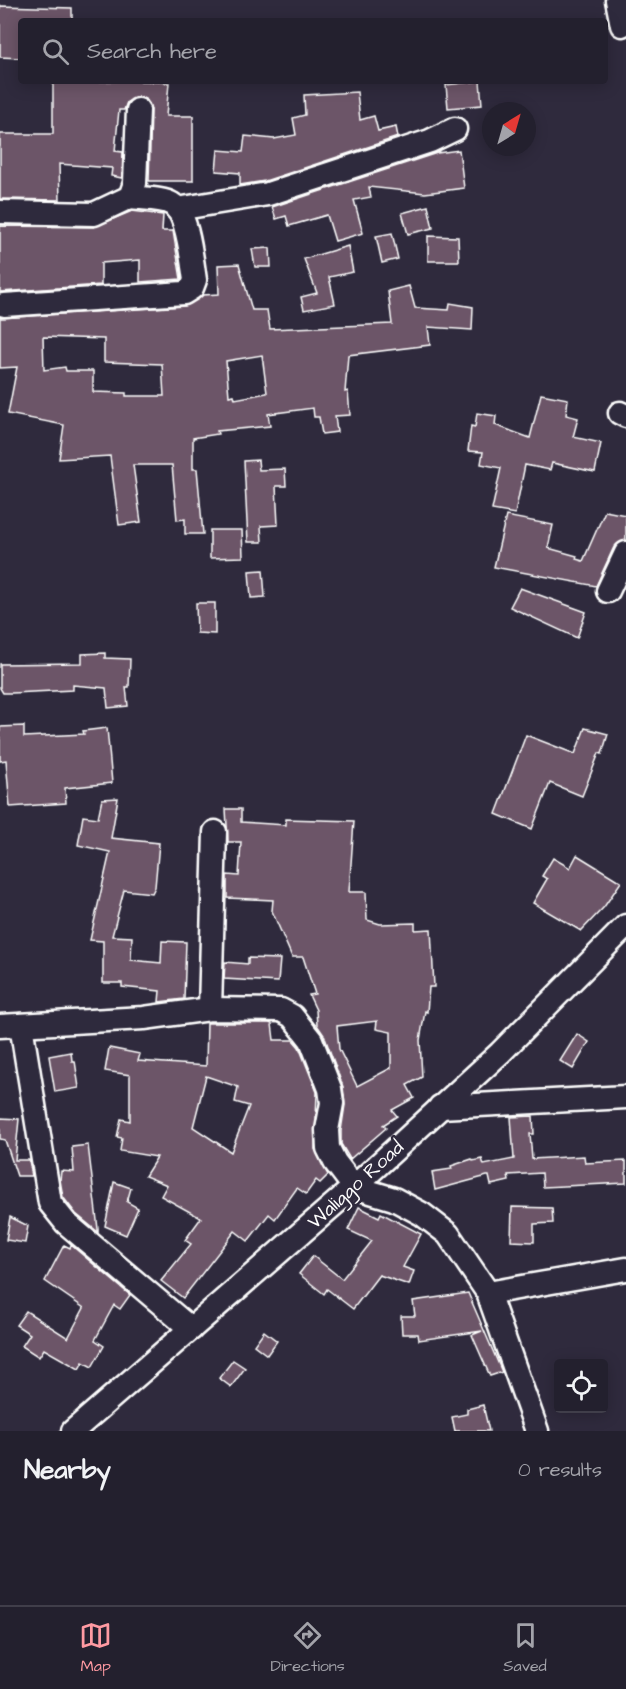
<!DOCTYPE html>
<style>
:root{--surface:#23202e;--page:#2f2d3a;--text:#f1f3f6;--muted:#a3a3aa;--line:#403e4a;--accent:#ff9aa2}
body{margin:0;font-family:"Architects Daughter",sans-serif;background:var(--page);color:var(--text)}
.controls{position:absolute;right:18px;bottom:18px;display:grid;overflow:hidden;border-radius:6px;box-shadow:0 3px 15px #0003}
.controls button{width:54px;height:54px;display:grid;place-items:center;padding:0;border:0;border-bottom:2px solid var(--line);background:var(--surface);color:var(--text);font:30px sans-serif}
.compass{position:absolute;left:482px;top:102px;width:54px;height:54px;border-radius:50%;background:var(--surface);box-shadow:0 3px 15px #0003;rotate:37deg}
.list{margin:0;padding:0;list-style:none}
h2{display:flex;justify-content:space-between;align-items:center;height:78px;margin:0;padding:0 24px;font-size:26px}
h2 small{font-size:20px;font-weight:400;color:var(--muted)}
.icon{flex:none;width:33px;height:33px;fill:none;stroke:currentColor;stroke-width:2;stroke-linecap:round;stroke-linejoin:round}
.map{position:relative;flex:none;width:626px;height:1431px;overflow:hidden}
.search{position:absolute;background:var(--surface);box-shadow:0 3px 15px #0003;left:18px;right:18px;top:18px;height:66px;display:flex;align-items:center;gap:15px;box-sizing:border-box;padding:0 21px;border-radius:6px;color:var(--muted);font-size:22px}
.sheet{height:174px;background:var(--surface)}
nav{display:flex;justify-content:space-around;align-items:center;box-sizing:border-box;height:84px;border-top:2px solid var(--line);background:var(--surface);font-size:16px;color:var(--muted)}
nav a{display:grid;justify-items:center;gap:3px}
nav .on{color:var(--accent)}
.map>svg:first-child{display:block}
.building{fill:#6c5567;stroke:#fff;stroke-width:1.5;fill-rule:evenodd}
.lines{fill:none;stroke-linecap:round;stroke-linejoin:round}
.minor-casing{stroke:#fff;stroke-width:27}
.minor{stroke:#2f2a3d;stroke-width:22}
.labels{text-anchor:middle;stroke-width:5;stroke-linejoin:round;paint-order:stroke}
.street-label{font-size:20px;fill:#fff;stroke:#2f2a3d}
</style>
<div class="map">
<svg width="626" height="1431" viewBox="0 0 626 1431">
<rect width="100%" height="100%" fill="#2f2a3d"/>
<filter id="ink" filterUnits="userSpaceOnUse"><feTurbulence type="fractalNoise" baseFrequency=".0167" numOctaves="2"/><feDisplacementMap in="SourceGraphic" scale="12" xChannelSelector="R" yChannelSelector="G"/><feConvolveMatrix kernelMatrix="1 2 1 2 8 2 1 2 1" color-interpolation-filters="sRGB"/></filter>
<g filter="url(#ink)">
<g class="building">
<path d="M 0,6 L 72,8 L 72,21 L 21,21 L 21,58 L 0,57 Z"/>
<path d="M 144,81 L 169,83 L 166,116 L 193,116 L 193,181 L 149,181 L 151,110 L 146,99 L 138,97 L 127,102 L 124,110 L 119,110 L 115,151 L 123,152 L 122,178 L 111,176 L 112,168 L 59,164 L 60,200 L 0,199 L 0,134 L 53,134 L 53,82 Z"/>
<path d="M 480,81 L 482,105 L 448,108 L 446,85 Z"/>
<path d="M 357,92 L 360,120 L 374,116 L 378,131 L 396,127 L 398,137 L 265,181 L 240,185 L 240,173 L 216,171 L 218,150 L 243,152 L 245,136 L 274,139 L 296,135 L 293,118 L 305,115 L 304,95 Z"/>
<path d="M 459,150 L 464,188 L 425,193 L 369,187 L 371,197 L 354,200 L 363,233 L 335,241 L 327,215 L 289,226 L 286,216 L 276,219 L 272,207 L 437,153 Z"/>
<path d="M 428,206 L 433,228 L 408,234 L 402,213 Z"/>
<path d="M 132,211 L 163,215 L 162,231 L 173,231 L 181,279 L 140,282 L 140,260 L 101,263 L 101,285 L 0,292 L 0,226 L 94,227 Z"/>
<path d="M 392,233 L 398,259 L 382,263 L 376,236 Z"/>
<path d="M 428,236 L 458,237 L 459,261 L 428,261 Z"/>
<path d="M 348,246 L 353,272 L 329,277 L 335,304 L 304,310 L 301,297 L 317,293 L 304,259 Z"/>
<path d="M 270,248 L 271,267 L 255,267 L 252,249 Z"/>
<path d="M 239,264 L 252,310 L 267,310 L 270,329 L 392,324 L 388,291 L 409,286 L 415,308 L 449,310 L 450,303 L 473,307 L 472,330 L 428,327 L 430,345 L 348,355 L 345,392 L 348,391 L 350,415 L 335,416 L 337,432 L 322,434 L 319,417 L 314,417 L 313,408 L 268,414 L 270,426 L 217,431 L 218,434 L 193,438 L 193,469 L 197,469 L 203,534 L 185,534 L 185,519 L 177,520 L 172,465 L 133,465 L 141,522 L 119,525 L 110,456 L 59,459 L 64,425 L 8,414 L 17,367 L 0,368 L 0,318 L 185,306 L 203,295 L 219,294 L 218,265 ZM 43,337 L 104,339 L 104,362 L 162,364 L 164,396 L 126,396 L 126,393 L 93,392 L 93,371 L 66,371 L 65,367 L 44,370 ZM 262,355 L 267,393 L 235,399 L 234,395 L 229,396 L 226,361 Z"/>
<path d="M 541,394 L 568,399 L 566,415 L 578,418 L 573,437 L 601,443 L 595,472 L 552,463 L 550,470 L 525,465 L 515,514 L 492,510 L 501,468 L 481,464 L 483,452 L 468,451 L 471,426 L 475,427 L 477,413 L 496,416 L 495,425 L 530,438 Z"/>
<path d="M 258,460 L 259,470 L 285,469 L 286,486 L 276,486 L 278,525 L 261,526 L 262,542 L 248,542 L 244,461 Z"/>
<path d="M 605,511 L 626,515 L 626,540 L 614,547 L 596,586 L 494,567 L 506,516 L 553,525 L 548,548 L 577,556 L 576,559 L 583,561 Z"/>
<path d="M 210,530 L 242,530 L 243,557 L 210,558 Z"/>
<path d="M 263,570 L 265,597 L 251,598 L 249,571 Z"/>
<path d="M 520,588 L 586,612 L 577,638 L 510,607 Z"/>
<path d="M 196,603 L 215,603 L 215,634 L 197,633 Z"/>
<path d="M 105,653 L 105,658 L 130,659 L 129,687 L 126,687 L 128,706 L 108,708 L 106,688 L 73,685 L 73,690 L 12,693 L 3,693 L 0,688 L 0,664 L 82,663 L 82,654 Z"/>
<path d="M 24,726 L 24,737 L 84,734 L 83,731 L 107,728 L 112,783 L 65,788 L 66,803 L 10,807 L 6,760 L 0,761 L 0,727 Z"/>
<path d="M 585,728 L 608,734 L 602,754 L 599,753 L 582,796 L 550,783 L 532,829 L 496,814 L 526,735 L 575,754 Z"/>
<path d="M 118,798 L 111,838 L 159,843 L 155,887 L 152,893 L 124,890 L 112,936 L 132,937 L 131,960 L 161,963 L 162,941 L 186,942 L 184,999 L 159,1002 L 160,991 L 122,987 L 122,983 L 103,983 L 103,941 L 90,940 L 110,852 L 78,845 L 83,816 L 98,818 L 102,799 Z"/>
<path d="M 226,809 L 241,809 L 241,822 L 286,825 L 286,819 L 354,821 L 349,892 L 366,892 L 367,920 L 380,924 L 415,923 L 415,930 L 431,929 L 434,987 L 429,987 L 427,1012 L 425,1011 L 420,1040 L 422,1077 L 407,1085 L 414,1098 L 392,1110 L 397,1116 L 383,1125 L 386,1128 L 350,1159 L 341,1144 L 341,1131 L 345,1105 L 343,1087 L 324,1035 L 317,1025 L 316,1010 L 309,995 L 315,994 L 303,957 L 292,957 L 272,911 L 273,900 L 227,898 L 227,875 L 239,876 L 241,842 L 228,842 ZM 377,1021 L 376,1029 L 391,1032 L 391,1068 L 357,1086 L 339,1049 L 337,1026 Z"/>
<path d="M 577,855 L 621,882 L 604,907 L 581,931 L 533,903 L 547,879 L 542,876 L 553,858 L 570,868 Z"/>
<path d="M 248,958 L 280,959 L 278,982 L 224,979 L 225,962 L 248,964 Z"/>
<path d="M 207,1023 L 269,1023 L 272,1024 L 274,1040 L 293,1040 L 299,1047 L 317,1092 L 315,1149 L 328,1175 L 320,1183 L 316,1180 L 306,1194 L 297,1188 L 275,1219 L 269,1214 L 248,1241 L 235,1231 L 183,1298 L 161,1281 L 191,1244 L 185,1240 L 201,1218 L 161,1196 L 167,1185 L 145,1176 L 157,1157 L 120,1151 L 122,1138 L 117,1137 L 121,1119 L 130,1121 L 130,1075 L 105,1071 L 109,1048 L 140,1054 L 138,1061 L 206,1066 ZM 206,1076 L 238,1087 L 235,1102 L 249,1106 L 231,1152 L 193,1127 Z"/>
<path d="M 577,1034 L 589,1042 L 573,1069 L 560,1061 Z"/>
<path d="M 71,1052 L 72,1061 L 75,1061 L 79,1088 L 55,1092 L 49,1056 Z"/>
<path d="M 533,1116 L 534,1134 L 530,1134 L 532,1159 L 584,1156 L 585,1163 L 626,1161 L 626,1183 L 543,1187 L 542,1173 L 508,1175 L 509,1181 L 491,1185 L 489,1176 L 487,1176 L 435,1190 L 432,1172 L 452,1169 L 451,1166 L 472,1159 L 473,1161 L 482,1159 L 484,1165 L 514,1159 L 511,1117 Z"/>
<path d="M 0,1118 L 19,1119 L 15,1160 L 29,1160 L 32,1176 L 17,1176 L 5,1140 L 0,1139 Z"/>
<path d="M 88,1145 L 98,1229 L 98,1232 L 76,1214 L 63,1197 L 60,1180 L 61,1171 L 74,1172 L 72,1147 Z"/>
<path d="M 114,1182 L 131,1188 L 127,1202 L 138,1208 L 126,1235 L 105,1226 Z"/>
<path d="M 359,1207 L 379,1217 L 381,1213 L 421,1234 L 403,1267 L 414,1271 L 409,1285 L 379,1275 L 353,1309 L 327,1289 L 324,1294 L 299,1274 L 313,1256 L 342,1279 L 372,1241 L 348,1230 Z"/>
<path d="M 512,1207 L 552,1208 L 553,1223 L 534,1224 L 534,1242 L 511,1241 Z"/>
<path d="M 10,1217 L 28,1226 L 25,1243 L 6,1240 Z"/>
<path d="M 64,1245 L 70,1248 L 71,1245 L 130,1295 L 120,1309 L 114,1305 L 95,1340 L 104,1346 L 92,1367 L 83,1362 L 79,1369 L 44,1349 L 39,1357 L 22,1346 L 30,1334 L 16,1325 L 26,1311 L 68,1338 L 84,1308 L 45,1281 Z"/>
<path d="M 468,1293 L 502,1372 L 490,1376 L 472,1335 L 482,1331 L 419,1340 L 418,1334 L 402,1334 L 401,1316 L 415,1316 L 413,1301 Z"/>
<path d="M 264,1331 L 277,1341 L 267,1355 L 254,1345 Z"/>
<path d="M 233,1360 L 245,1368 L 231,1387 L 219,1378 Z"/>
<path d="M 483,1405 L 489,1431 L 455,1431 L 452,1417 L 467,1414 L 467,1409 Z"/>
</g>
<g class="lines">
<defs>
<g id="minor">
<path d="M 617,0 L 622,25"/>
<path d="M 177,209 L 268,194 L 430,141 L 455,129"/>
<path d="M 0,212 L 94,214 L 130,197 L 135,183 L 138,110"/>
<path d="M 4,305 L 184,293 L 192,288 L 195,280 C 192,262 188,213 172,204 C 162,198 142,199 130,197"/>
<path d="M 620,413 L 626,416"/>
<path d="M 608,591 L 626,553"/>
<path d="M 210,1009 L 215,832"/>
<path d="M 21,1025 L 50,1203 L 66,1223 L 191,1329"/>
<path d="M 0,1026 L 144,1018 L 210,1009 L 281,1010 L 292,1016 L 311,1040 L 330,1089 L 332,1103 L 327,1130 L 328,1148 L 335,1162 L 354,1187 L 394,1199 L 422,1214 L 448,1234 L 488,1293 L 537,1431"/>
<path d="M 440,1107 L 626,1097"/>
<path d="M 488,1293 L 626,1269"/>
<path d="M 73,1431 L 354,1187 L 500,1053 L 626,926"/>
</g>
</defs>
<use href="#minor" class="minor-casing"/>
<use href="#minor" class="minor"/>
</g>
</g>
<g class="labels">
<g class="street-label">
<text transform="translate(355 1184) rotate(-42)" y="7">Waliggo Road</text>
</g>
</g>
</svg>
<div class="controls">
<button><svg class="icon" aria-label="locate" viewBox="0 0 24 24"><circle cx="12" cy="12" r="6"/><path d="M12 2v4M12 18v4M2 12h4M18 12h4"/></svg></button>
</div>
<svg class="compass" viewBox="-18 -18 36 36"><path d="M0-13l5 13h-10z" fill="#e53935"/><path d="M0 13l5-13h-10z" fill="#a3a3aa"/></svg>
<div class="search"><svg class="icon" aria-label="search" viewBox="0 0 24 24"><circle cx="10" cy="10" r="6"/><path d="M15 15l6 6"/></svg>Search here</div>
</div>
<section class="sheet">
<h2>Nearby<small>0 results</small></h2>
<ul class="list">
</ul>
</section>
<nav>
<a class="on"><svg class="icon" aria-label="map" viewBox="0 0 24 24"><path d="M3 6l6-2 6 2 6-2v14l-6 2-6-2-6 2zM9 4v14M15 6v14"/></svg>Map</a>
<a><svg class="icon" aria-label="directions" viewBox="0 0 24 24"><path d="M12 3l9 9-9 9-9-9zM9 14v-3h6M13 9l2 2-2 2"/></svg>Directions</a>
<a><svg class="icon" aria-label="saved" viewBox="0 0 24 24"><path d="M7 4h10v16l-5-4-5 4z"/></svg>Saved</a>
</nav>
